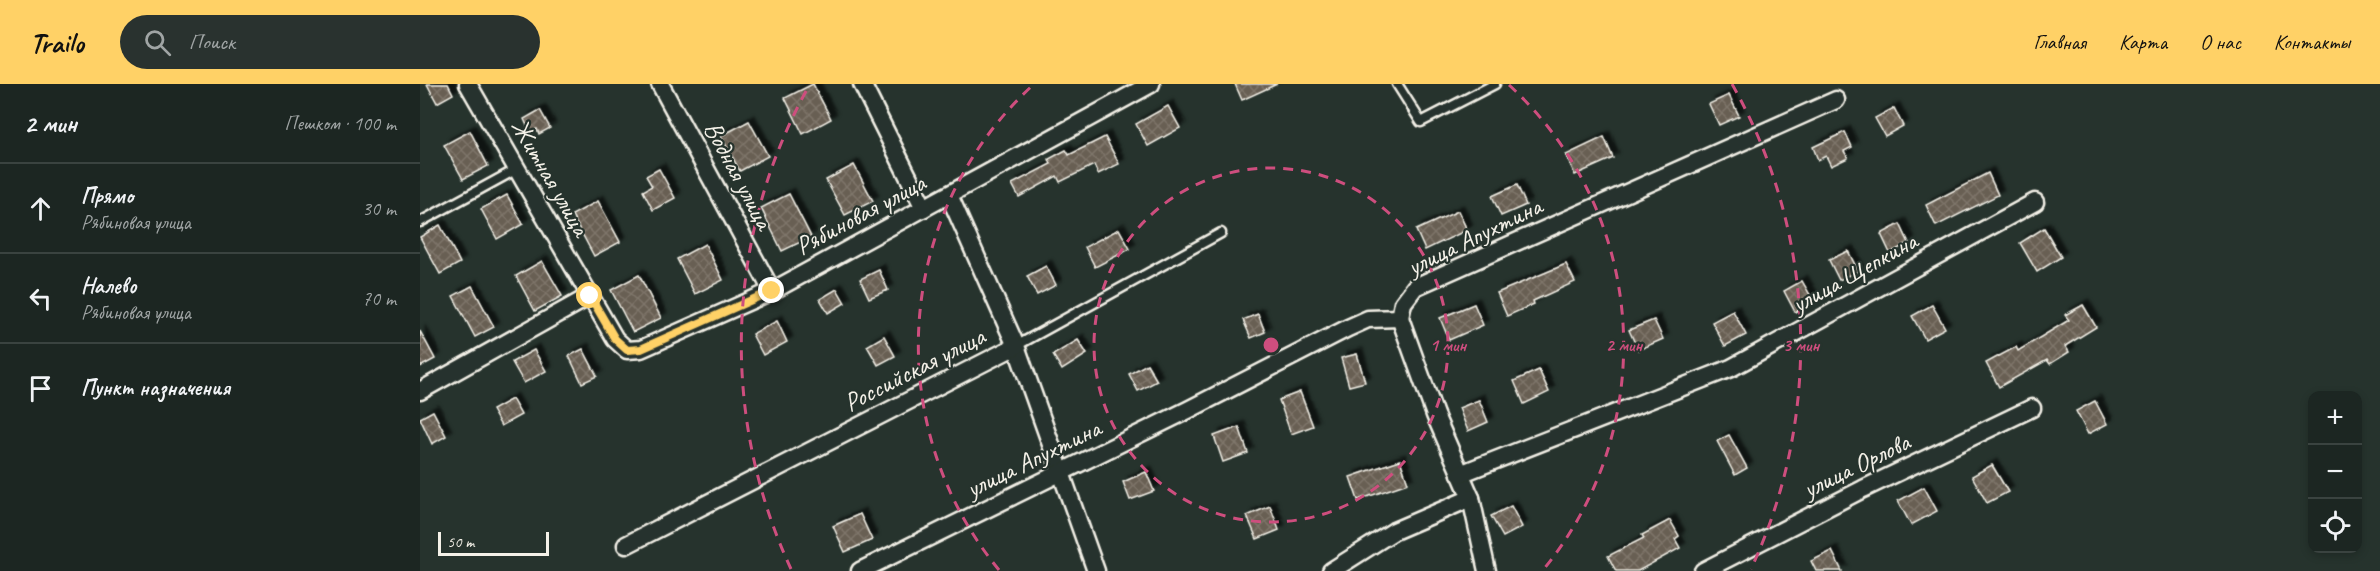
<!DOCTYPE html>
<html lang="ru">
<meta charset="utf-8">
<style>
:root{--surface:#1c2622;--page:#29322f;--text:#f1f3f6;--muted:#a0a5a5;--line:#3a4340;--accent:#ffd166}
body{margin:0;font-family:Caveat,sans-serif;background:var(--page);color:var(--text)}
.controls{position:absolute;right:18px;bottom:18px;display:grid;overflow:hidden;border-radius:12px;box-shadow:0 3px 9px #0003}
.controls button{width:54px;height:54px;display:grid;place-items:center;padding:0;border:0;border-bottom:2px solid var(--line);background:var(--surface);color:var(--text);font:30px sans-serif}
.scale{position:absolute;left:18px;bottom:15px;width:111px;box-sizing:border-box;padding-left:6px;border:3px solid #f4f1e8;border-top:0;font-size:16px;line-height:21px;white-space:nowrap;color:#f4f1e8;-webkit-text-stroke:4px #26332d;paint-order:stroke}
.stop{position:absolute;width:18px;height:18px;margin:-14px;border:4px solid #ffd166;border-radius:50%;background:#fff}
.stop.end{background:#ffd166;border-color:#fff;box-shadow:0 2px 6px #0008}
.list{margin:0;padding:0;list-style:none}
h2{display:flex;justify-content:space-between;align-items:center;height:78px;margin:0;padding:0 24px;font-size:26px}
h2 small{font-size:20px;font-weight:400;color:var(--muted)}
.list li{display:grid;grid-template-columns:39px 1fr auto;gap:18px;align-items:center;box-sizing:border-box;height:90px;padding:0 24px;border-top:2px solid var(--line)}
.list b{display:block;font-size:22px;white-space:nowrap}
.list p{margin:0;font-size:20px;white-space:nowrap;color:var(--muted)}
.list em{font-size:20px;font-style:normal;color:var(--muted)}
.icon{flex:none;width:33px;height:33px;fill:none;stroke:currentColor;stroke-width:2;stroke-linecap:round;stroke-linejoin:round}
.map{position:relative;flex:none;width:1960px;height:487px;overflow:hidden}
header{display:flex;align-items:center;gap:36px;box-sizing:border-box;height:84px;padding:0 30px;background:var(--accent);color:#111}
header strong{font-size:28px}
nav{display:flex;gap:33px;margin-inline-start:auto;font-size:21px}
.search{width:420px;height:54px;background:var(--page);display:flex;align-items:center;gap:15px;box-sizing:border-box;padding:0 21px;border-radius:33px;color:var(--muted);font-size:22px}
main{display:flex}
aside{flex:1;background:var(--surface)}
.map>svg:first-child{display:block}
.building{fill:url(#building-cross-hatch);stroke:#f4f1e8;stroke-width:1.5;filter:url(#shadow)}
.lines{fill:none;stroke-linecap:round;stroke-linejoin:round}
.service-casing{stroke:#f4f1e8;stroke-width:13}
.minor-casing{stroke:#f4f1e8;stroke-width:21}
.service{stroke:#26332d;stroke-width:8}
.minor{stroke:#26332d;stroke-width:16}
.route{stroke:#ffd166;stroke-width:8}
.ring{fill:none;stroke:#ce4e7e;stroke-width:3;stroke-dasharray:10 8}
.labels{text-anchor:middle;stroke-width:4.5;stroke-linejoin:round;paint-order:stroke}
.street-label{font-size:26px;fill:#f4f1e8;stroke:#26332d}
.centre{fill:#ce4e7e;stroke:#26332d;stroke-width:3}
.ring-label{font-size:18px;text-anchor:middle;font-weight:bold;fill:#ce4e7e;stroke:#26332d;stroke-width:4.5;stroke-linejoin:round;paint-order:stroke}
</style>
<header>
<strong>Trailo</strong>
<div class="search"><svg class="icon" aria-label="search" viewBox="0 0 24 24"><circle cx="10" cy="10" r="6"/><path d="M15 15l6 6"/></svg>Поиск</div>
<nav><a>Главная</a><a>Карта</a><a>О нас</a><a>Контакты</a></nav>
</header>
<main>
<aside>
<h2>2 мин<small>Пешком · 100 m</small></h2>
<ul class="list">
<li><svg class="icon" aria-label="ahead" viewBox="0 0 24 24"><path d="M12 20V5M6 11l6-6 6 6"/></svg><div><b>Прямо</b><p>Рябиновая улица</p></div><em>30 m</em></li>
<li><svg class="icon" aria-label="left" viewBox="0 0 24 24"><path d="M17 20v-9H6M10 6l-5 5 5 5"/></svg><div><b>Налево</b><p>Рябиновая улица</p></div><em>70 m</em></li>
<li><svg class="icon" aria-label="arrive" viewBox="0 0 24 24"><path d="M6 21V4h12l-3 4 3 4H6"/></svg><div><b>Пункт назначения</b></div></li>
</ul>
</aside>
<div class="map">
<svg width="1960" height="487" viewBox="0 0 1960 487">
<defs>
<pattern id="building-cross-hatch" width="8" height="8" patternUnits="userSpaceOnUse" patternTransform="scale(1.5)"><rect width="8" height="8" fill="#685e52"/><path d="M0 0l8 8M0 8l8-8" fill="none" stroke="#7e766b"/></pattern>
<filter id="shadow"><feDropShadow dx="5.5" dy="-5.5" stdDeviation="1.5" flood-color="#0009"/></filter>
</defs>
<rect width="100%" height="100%" fill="#26332d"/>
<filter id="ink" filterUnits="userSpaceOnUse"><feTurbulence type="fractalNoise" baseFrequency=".0167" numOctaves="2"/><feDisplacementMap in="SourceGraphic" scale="12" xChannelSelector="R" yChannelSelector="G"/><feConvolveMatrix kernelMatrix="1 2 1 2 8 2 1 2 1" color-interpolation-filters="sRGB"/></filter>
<g filter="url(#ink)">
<g class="building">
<path d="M 7,0 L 28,0 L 33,10 L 17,19 Z"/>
<path d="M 393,0 L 411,35 L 383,50 L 365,14 Z"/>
<path d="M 815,0 L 857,0 L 822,16 Z"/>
<path d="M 1309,11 L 1319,32 L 1299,41 L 1289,20 Z"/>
<path d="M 748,22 L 760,44 L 728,62 L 716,40 Z"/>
<path d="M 1474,24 L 1483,42 L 1465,52 L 1455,34 Z"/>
<path d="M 120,26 L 130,44 L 119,50 L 117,45 L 110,48 L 104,35 Z"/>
<path d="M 329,37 L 348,72 L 320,87 L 301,52 Z"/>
<path d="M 50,47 L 68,82 L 43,95 L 24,61 Z"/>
<path d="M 1425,48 L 1432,63 L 1424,67 L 1428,74 L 1411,82 L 1406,72 L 1398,76 L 1393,63 Z"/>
<path d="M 685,53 L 699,80 L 678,90 L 674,81 L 640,98 L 637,92 L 599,113 L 592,100 L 631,80 L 629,75 L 646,66 L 649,71 Z"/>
<path d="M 1184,53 L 1193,74 L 1155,91 L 1146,71 Z"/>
<path d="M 434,81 L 453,117 L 425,131 L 406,96 Z"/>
<path d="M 239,85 L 255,114 L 233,126 L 223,107 L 232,102 L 226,92 Z"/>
<path d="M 1568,89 L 1578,111 L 1516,142 L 1506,121 Z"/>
<path d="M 1097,101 L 1106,121 L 1081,132 L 1072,112 Z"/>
<path d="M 369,110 L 391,153 L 362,167 L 341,124 Z"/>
<path d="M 87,111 L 103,140 L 77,155 L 61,125 Z"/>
<path d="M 178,117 L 200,158 L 174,172 L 152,131 Z"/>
<path d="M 1038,127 L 1047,146 L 1005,166 L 996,146 Z"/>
<path d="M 1480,140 L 1489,159 L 1470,169 L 1461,150 Z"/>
<path d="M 20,141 L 40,179 L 20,190 L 0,153 Z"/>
<path d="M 1624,144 L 1641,173 L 1617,188 L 1600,159 Z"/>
<path d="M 699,145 L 710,165 L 675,183 L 665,163 Z"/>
<path d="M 285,160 L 303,196 L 275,210 L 257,175 Z"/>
<path d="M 1428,167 L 1438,187 L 1419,196 L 1409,176 Z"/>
<path d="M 122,177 L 142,212 L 115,227 L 96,192 Z"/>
<path d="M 1146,180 L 1155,198 L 1113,217 L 1114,220 L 1087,232 L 1077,209 Z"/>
<path d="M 626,182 L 636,201 L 617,211 L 607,192 Z"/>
<path d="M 459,186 L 468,206 L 449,214 L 440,195 Z"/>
<path d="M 219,191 L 241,234 L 213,248 L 191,206 Z"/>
<path d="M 1382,197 L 1394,218 L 1375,228 L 1364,207 Z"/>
<path d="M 52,202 L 74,243 L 55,253 L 33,212 Z"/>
<path d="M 417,205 L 425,219 L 408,229 L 400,215 Z"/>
<path d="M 1054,220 L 1063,241 L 1029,256 L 1020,234 Z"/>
<path d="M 1512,221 L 1525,244 L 1505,255 L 1492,232 Z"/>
<path d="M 1663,221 L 1676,243 L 1645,262 L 1649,268 L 1630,280 L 1627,276 L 1579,303 L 1566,279 L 1596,263 L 1598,267 L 1649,236 L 1645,231 Z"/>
<path d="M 1313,227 L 1326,251 L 1305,262 L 1292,238 Z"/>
<path d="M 838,230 L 845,248 L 831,254 L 823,236 Z"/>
<path d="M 1234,236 L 1243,255 L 1218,266 L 1209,246 Z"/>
<path d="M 357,237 L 367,258 L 343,271 L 332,250 Z"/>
<path d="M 0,247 L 15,275 L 0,283 Z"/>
<path d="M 464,252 L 475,272 L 458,281 L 447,262 Z"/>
<path d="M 658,256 L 667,270 L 642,286 L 633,271 Z"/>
<path d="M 163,265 L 177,292 L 162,299 L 149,272 Z"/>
<path d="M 114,266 L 126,287 L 104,299 L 92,278 Z"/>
<path d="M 937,270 L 945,298 L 929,302 L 921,274 Z"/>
<path d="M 727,280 L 737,297 L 718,307 L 709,290 Z"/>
<path d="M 1119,286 L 1129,308 L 1104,320 L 1094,297 Z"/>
<path d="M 880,308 L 893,342 L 871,350 L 859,316 Z"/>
<path d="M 92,315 L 101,331 L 81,342 L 72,326 Z"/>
<path d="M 1059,316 L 1068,338 L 1048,347 L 1039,324 Z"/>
<path d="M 1675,317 L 1687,340 L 1668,350 L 1656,327 Z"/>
<path d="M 13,327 L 26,352 L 12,360 L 0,334 Z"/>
<path d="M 819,343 L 828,369 L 803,378 L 794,352 Z"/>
<path d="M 1309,351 L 1327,384 L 1315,391 L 1297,357 Z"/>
<path d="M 980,376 L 988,399 L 938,416 L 930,393 Z"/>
<path d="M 1572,381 L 1588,408 L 1567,419 L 1552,392 Z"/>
<path d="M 726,388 L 734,407 L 710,416 L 703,398 Z"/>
<path d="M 1504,403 L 1517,427 L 1491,441 L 1478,417 Z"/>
<path d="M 850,422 L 859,446 L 837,455 L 827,432 Z"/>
<path d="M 1091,422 L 1102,443 L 1083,453 L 1071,432 Z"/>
<path d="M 440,430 L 452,456 L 425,468 L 413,442 Z"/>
<path d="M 1250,436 L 1259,452 L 1255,455 L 1260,464 L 1218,487 L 1196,487 L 1188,472 L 1224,454 L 1222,451 Z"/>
<path d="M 1412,467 L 1422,487 L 1396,487 L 1391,477 Z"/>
</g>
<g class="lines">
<defs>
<g id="service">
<path d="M 977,0 L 1001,38 L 1075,0"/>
<path d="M 0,138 L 97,85"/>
<path d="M 596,262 L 801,149"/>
</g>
<g id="minor">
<path d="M 48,0 L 195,255 L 207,266 L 221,265 L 352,207 L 731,0"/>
<path d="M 240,0 L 352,207"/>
<path d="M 442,0 L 504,124"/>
<path d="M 529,111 L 596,262 L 676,487"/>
<path d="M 980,234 L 983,219 L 995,203 L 1416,16"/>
<path d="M 980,234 L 1015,331 L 1051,414 L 1067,487"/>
<path d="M 0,307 L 170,212"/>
<path d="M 1040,390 L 1311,284 L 1615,118"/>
<path d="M 206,461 L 596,262"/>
<path d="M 440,487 L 768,326 L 928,244 L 948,235 L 980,234"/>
<path d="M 911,487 L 974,447 L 1051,414"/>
<path d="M 1283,487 L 1443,405 L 1612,324"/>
</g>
</defs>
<use href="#service" class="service-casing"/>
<use href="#minor" class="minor-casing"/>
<use href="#service" class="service"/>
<use href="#minor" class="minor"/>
</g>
</g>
<g class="lines" filter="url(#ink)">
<path class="route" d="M 170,212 L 195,255 L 207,266 L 221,265 L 352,207"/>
</g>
<g class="ring">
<circle cx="851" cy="261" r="177"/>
<path d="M579 486A353 353 0 0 1 613 1M1089 1A353 353 0 0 1 1123 486"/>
<path d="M371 485A530 530 0 0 1 390 0M1312 0A530 530 0 0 1 1331 485"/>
</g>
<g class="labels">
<g class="street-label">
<text transform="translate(319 91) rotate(62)" y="9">Водная улица</text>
<text transform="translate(131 93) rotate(60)" y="9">Житная улица</text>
<text transform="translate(440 130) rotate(-28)" y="9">Рябиновая улица</text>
<text transform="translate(1054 152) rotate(-26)" y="9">улица Апухтина</text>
<text transform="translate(1434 188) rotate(-29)" y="9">улица Щепкина</text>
<text transform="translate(494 285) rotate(-27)" y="9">Российская улица</text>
<text transform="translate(613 374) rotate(-26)" y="9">улица Апухтина</text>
<text transform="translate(1436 381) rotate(-26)" y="9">улица Орлова</text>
</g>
</g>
<circle cx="851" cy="261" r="9" class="centre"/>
<g class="ring-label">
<text x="1028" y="267">1 мин</text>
<text x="1204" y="267">2 мин</text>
<text x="1381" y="267">3 мин</text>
</g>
</svg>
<div class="controls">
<button>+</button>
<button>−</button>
<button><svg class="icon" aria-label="locate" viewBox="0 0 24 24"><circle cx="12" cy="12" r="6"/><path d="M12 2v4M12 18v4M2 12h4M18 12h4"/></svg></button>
</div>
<div class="scale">50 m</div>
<div class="stop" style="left:170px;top:212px"></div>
<div class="stop end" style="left:352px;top:207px"></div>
</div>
</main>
